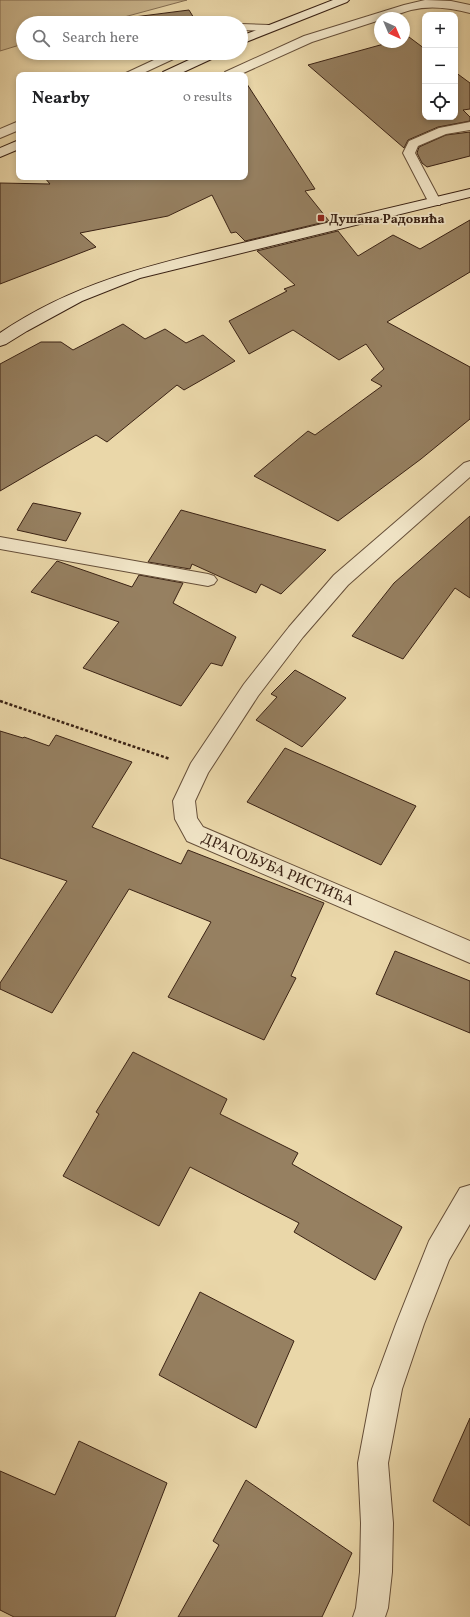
<!DOCTYPE html>
<meta charset="utf-8">
<style>
:root{--surface:#fff;--page:#f6f6f6;--text:#202124;--muted:#757577;--line:#e0e0e0}
body{margin:0;font-family:Vollkorn,serif;background:var(--page);color:var(--text)}
.controls{position:absolute;right:12px;top:12px;display:grid;overflow:hidden;border-radius:8px;box-shadow:0 2px 6px #0003}
.controls button{width:36px;height:36px;display:grid;place-items:center;padding:0;border:0;border-bottom:1px solid var(--line);background:var(--surface);color:var(--text);font:20px sans-serif}
.compass{position:absolute;left:374px;top:12px;width:36px;height:36px;border-radius:50%;background:var(--surface);box-shadow:0 2px 6px #0003;rotate:136deg}
.list{margin:0;padding:0;list-style:none}
h2{display:flex;justify-content:space-between;align-items:center;height:52px;margin:0;padding:0 16px;font-size:17px}
h2 small{font-size:13px;font-weight:400;color:var(--muted)}
.icon{flex:none;width:22px;height:22px;fill:none;stroke:currentColor;stroke-width:2;stroke-linecap:round;stroke-linejoin:round}
.map{position:relative;flex:none;width:470px;height:1617px;overflow:hidden}
.search{position:absolute;background:var(--surface);box-shadow:0 2px 6px #0003;left:16px;top:16px;width:232px;height:44px;display:flex;align-items:center;gap:10px;box-sizing:border-box;padding:0 14px;border-radius:22px;color:var(--muted);font-size:15px}
.panel{position:absolute;background:var(--surface);box-shadow:0 2px 6px #0003;left:16px;top:72px;width:232px;height:108px;border-radius:8px}
.map>svg:first-child{display:block}
.green{fill:#ccb890;stroke:#836d52}
.building{fill:#968061;stroke:#3a2214}
.lines{fill:none;stroke-linecap:round;stroke-linejoin:round}
.service-casing{stroke:#664f39;stroke-width:2}
.minor-casing{stroke:#664f39;stroke-width:2}
.secondary-casing{stroke:#3a2214;stroke-width:2}
.path{stroke:#3a2214;stroke-width:2.5;stroke-dasharray:3 2;stroke-linecap:butt}
.service{fill:#f1e5c7;fill-rule:evenodd}
.minor{fill:#f1e5c7;fill-rule:evenodd}
.secondary{fill:#f1e5c7;fill-rule:evenodd}
.poi-dot{fill:#8f2418;stroke:#f1e5c7;stroke-width:1.5}
.labels{text-anchor:middle;stroke-width:3.5;stroke-linejoin:round;paint-order:stroke}
.far-poi-label{font-size:13px;font-weight:bold;fill:#3a2214;stroke:#f1e5c7;text-anchor:start}
.street-label{font-size:15px;fill:#3a2214;stroke:#f1e5c7}
</style>
<div class="map">
<svg width="470" height="1617" viewBox="0 0 470 1617">
<rect width="100%" height="100%" fill="#ead7a9"/>
<filter id="stains"><feTurbulence type="fractalNoise" baseFrequency=".005" numOctaves="4"/><feColorMatrix values="0 0 0 0 .2 0 0 0 0 .09 0 0 0 0 .02 0 0 0 .5 -.17"/></filter>
<radialGradient id="worn" r=".72"><stop offset=".6" stop-color="#630" stop-opacity="0"/><stop offset="1" stop-color="#630" stop-opacity=".3"/></radialGradient>
<path class="green" d="M 0,0 L 187,0 L 102,23 L 23,23 L 23,44 L 0,51 Z"/>
<g class="building">
<path d="M 189,10 L 197,23 L 138,23 L 134,17 Z"/>
<path d="M 409,37 L 425,49 L 425,117 L 455,117 L 455,72 L 470,83 L 470,109 L 463,110 L 470,117 L 470,121 L 438,127 L 408,140 L 404,148 L 308,65 L 391,42 L 404,42 L 404,38 Z"/>
<path d="M 245,81 L 315,189 L 305,191 L 329,221 L 245,241 L 236,232 L 231,233 L 212,195 L 168,216 L 80,233 L 96,247 L 0,284 L 0,183 L 50,184 L 44,177 L 245,177 Z"/>
<path d="M 470,132 L 470,156 L 427,167 L 422,163 L 417,153 L 419,147 L 446,135 Z"/>
<path d="M 470,220 L 470,272 L 387,322 L 470,367 L 470,419 L 421,459 L 338,521 L 254,476 L 308,431 L 315,435 L 382,386 L 371,380 L 384,369 L 366,344 L 339,360 L 293,330 L 249,354 L 229,321 L 287,291 L 284,289 L 295,285 L 257,251 L 338,231 L 358,256 L 393,235 L 420,249 Z"/>
<path d="M 123,324 L 145,339 L 165,329 L 186,343 L 203,335 L 235,361 L 184,390 L 177,385 L 107,442 L 96,435 L 0,491 L 0,364 L 41,342 L 61,342 L 73,350 Z"/>
<path d="M 33,503 L 81,513 L 66,541 L 17,530 Z"/>
<path d="M 181,510 L 326,550 L 281,594 L 261,584 L 256,593 L 192,564 L 190,569 L 148,562 Z"/>
<path d="M 470,516 L 470,598 L 455,588 L 403,659 L 352,636 L 394,583 Z"/>
<path d="M 57,561 L 132,587 L 139,575 L 183,583 L 173,603 L 236,637 L 222,666 L 211,663 L 181,706 L 83,668 L 119,622 L 31,592 Z"/>
<path d="M 295,670 L 346,698 L 302,747 L 256,720 L 277,697 L 271,694 Z"/>
<path d="M 0,731 L 23,738 L 24,737 L 49,746 L 56,735 L 132,762 L 92,827 L 181,864 L 188,850 L 324,903 L 291,976 L 296,978 L 264,1040 L 168,997 L 211,922 L 129,889 L 52,1013 L 0,989 L 0,983 L 67,881 L 0,858 Z"/>
<path d="M 285,748 L 416,806 L 381,865 L 247,802 Z"/>
<path d="M 395,951 L 470,981 L 470,1033 L 376,994 Z"/>
<path d="M 133,1052 L 227,1099 L 220,1114 L 298,1153 L 292,1164 L 402,1227 L 375,1280 L 294,1232 L 299,1223 L 190,1167 L 159,1226 L 63,1176 L 99,1114 L 96,1112 Z"/>
<path d="M 200,1292 L 294,1341 L 256,1428 L 159,1375 Z"/>
<path d="M 470,1418 L 470,1526 L 433,1501 Z"/>
<path d="M 79,1441 L 167,1483 L 115,1617 L 14,1617 L 0,1610 L 0,1471 L 55,1495 Z"/>
<path d="M 246,1480 L 352,1553 L 322,1617 L 178,1617 L 219,1545 L 213,1541 Z"/>
</g>
<g class="lines">
<defs>
<g id="service">
<path d="M 241,24 L 269,25 L 274,28 L 269,31 L 241,30 Z"/>
<path d="M 169,53 L 184,53 L 182,55 L 139,75 L 124,75 L 126,73 Z"/>
<path d="M 19,121 L 19,130 L 0,138 L 0,129 Z"/>
<path d="M 470,122 L 470,130 L 446,134 L 418,146 L 415,153 L 441,202 L 440,205 L 430,205 L 403,153 L 409,141 L 439,128 Z"/>
<path d="M 0,537 L 208,574 L 214,576 L 217,580 L 214,584 L 208,586 L 0,549 Z"/>
</g>
<g id="minor">
<path d="M 425,0 L 451,1 L 470,5 L 470,13 C 450,8 431,5 411,10 C 400,13 391,18 380,18 L 380,20 L 312,42 L 239,75 L 223,75 L 225,72 L 304,36 L 404,5 Z"/>
<path d="M 470,461 L 470,477 L 348,585 L 303,637 L 258,696 L 208,773 L 195,801 L 197,818 L 203,827 L 470,941 L 470,963 L 187,841 L 175,819 L 173,801 L 191,763 L 244,684 L 289,627 L 334,575 L 464,463 Z"/>
<path d="M 470,1185 L 470,1224 L 449,1260 L 424,1324 L 402,1389 L 388,1463 L 393,1523 L 392,1572 L 388,1608 L 385,1617 L 353,1617 L 356,1608 L 360,1572 L 361,1523 L 358,1463 L 372,1389 L 396,1324 L 429,1241 L 460,1188 Z"/>
</g>
<g id="secondary">
<path d="M 333,0 L 349,0 L 347,2 L 241,44 L 241,36 Z"/>
<path d="M 204,53 L 220,53 L 218,56 L 177,75 L 161,75 L 163,72 Z"/>
<path d="M 19,140 L 19,149 L 0,157 L 0,148 Z"/>
<path d="M 470,189 L 470,197 L 140,278 L 82,301 L 27,331 L 6,344 L 0,346 L 0,333 C 79,279 164,262 255,240 C 326,223 398,206 470,189 Z"/>
</g>
</defs>
<use href="#service" class="service-casing"/>
<use href="#minor" class="minor-casing"/>
<use href="#secondary" class="secondary-casing"/>
<path class="path" d="M 0,701 L 170,759"/>
<use href="#service" class="service"/>
<use href="#minor" class="minor"/>
<use href="#secondary" class="secondary"/>
</g>
<rect class="poi-dot" x="317" y="214" width="8" height="8" rx="2"/>
<g class="labels">
<g class="far-poi-label">
<text x="329" y="223">Душана Радовића</text>
</g>
<g class="street-label">
<text transform="translate(278 869) rotate(23)" y="5">ДРАГОЉУБА РИСТИЋА</text>
</g>
</g>
<rect width="100%" height="100%" filter="url(#stains)"/>
<rect width="100%" height="100%" fill="url(#worn)"/>
</svg>
<div class="controls">
<button>+</button>
<button>−</button>
<button><svg class="icon" aria-label="locate" viewBox="0 0 24 24"><circle cx="12" cy="12" r="6"/><path d="M12 2v4M12 18v4M2 12h4M18 12h4"/></svg></button>
</div>
<svg class="compass" viewBox="-18 -18 36 36"><path d="M0-13l5 13h-10z" fill="#e53935"/><path d="M0 13l5-13h-10z" fill="#757577"/></svg>
<div class="search"><svg class="icon" aria-label="search" viewBox="0 0 24 24"><circle cx="10" cy="10" r="6"/><path d="M15 15l6 6"/></svg>Search here</div>
<section class="panel">
<h2>Nearby<small>0 results</small></h2>
<ul class="list">
</ul>
</section>
</div>
